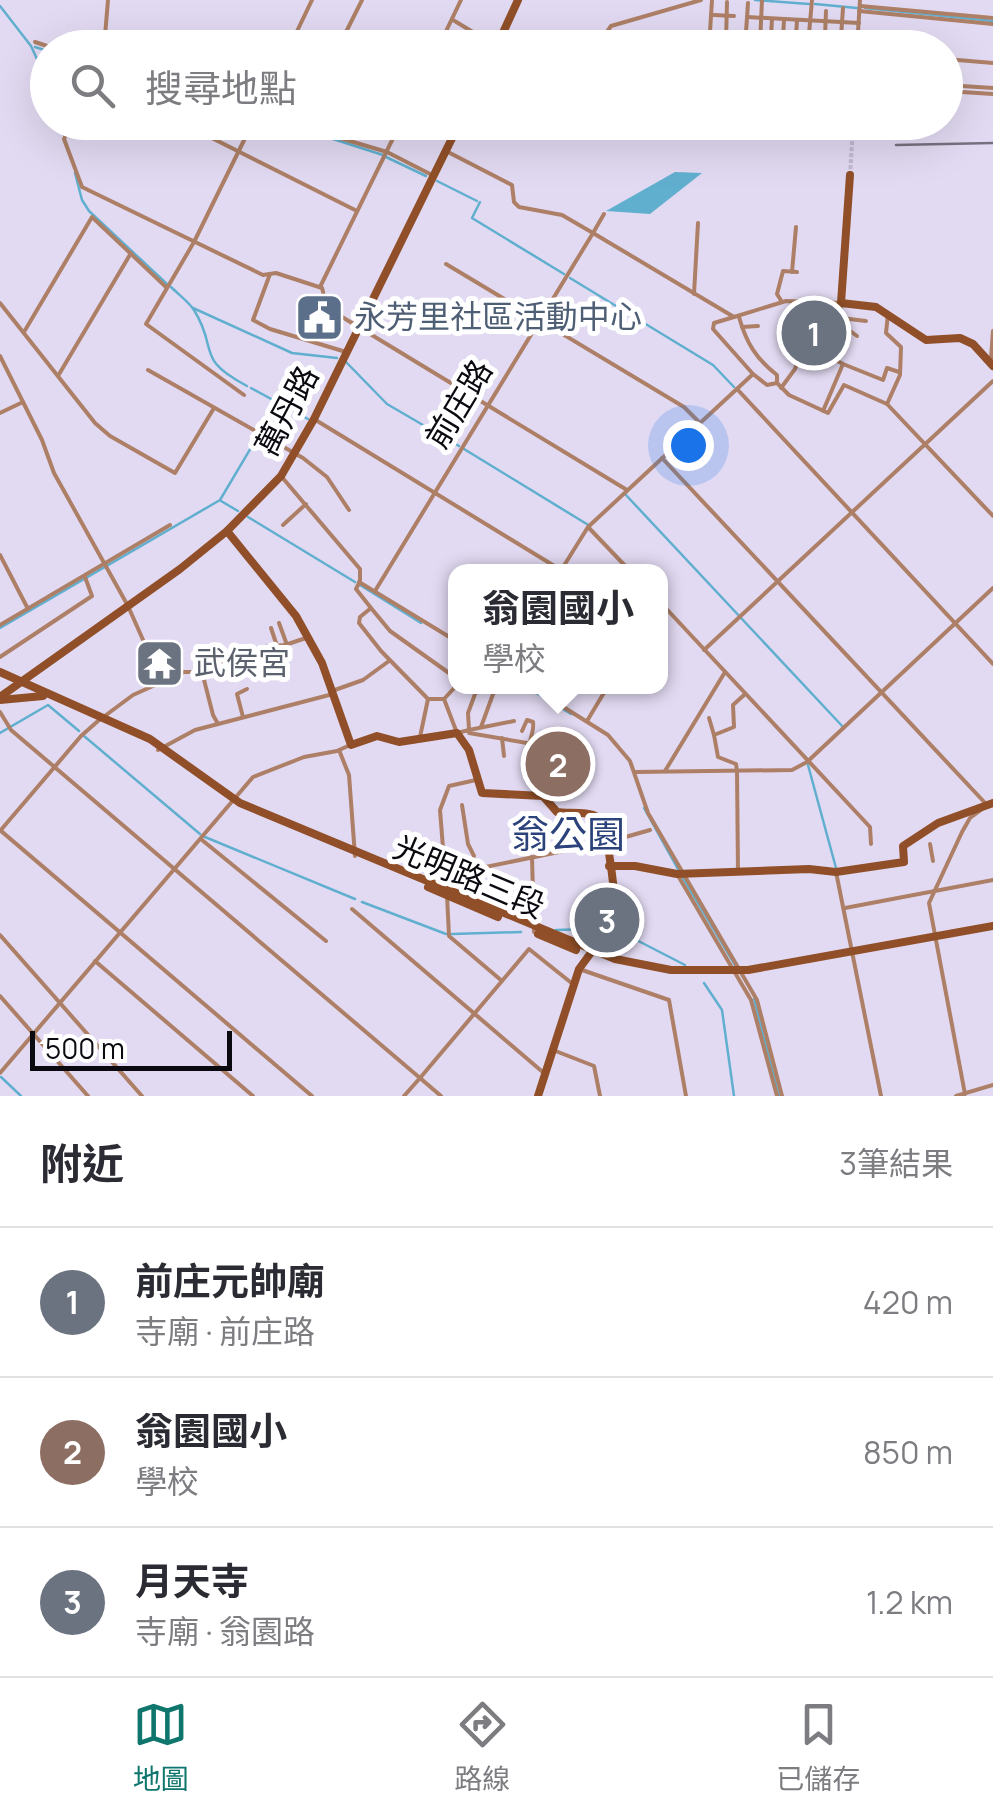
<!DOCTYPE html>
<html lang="zh-TW">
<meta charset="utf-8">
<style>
:root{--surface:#fff;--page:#f7f7f7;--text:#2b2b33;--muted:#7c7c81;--line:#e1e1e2;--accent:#0f766e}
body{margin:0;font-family:Manrope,"Noto Sans TC",sans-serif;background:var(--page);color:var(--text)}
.scale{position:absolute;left:30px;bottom:25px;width:202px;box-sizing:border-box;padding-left:10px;border:5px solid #0c0a11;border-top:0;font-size:28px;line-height:35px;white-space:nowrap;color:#0c0a11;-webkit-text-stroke:8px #fff;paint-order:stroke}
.you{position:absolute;left:688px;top:445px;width:35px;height:35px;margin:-25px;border:8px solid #fff;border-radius:50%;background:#1a73e8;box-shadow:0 0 0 15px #1a73e833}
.badge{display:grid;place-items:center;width:65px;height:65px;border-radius:50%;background:var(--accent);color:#fff;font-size:32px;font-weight:700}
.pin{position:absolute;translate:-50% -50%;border:5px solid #fff;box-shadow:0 2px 10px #0006}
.popup{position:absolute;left:448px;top:564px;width:220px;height:130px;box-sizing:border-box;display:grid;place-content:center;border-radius:20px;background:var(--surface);filter:drop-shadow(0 2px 8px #0005);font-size:32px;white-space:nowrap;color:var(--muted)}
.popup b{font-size:38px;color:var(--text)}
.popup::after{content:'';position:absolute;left:50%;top:100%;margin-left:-20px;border:20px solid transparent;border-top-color:var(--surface)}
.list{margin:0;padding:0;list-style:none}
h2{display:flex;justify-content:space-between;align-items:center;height:130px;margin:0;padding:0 40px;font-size:42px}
h2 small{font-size:32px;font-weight:400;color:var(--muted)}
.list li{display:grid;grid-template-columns:65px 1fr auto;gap:30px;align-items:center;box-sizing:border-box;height:150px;padding:0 40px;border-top:2px solid var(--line)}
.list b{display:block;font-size:38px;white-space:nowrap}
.list p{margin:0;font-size:32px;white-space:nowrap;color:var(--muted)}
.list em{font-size:32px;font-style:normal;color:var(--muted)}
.icon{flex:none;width:55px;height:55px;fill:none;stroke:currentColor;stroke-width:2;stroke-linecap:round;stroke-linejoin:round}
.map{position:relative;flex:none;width:993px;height:1096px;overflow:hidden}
.search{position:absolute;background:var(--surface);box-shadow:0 10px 40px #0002;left:30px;right:30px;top:30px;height:110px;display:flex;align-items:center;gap:25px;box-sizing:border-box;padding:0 35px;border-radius:55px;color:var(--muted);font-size:38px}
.sheet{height:580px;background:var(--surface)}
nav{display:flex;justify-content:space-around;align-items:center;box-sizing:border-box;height:140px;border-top:2px solid var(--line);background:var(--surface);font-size:28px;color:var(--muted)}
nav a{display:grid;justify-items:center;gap:5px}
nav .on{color:var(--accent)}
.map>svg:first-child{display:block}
.water{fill:#61afcf}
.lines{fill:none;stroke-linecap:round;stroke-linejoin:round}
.stream{stroke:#61afcf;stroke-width:2.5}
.street-tunnel{stroke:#c2bbd0;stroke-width:4;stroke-dasharray:4 2;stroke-linecap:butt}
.street{stroke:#ad7f66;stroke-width:4}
.secondary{stroke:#904f28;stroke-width:8}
.rail{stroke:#767180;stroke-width:2.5}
.labels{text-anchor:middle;stroke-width:10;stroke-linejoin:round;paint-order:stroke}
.service-label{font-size:32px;fill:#4e5e75;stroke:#fff;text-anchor:start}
.street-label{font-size:32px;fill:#0c0a11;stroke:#fff}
.worship-label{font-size:32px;fill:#5b616d;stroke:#fff;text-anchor:start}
.quarter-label{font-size:38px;fill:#2b427b;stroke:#fff}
</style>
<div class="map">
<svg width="993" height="1096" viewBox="0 0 993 1096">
<rect width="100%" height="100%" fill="#e2daf2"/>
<path class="water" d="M 675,172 L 702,173 L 650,214 L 606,211 Z"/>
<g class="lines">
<g class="stream">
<path d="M 755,0 L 809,4"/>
<path d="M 815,4 L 857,8"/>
<path d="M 0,6 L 31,46 L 48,83"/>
<path d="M 865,8 L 993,21"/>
<path d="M 35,47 L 48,51"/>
<path d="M 60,122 L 64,135"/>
<path d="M 280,122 L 383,155"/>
<path d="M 386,157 L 426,176"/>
<path d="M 75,173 L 82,200 L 89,211 L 167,284"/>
<path d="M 437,181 L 477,201"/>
<path d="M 480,202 L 472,218 L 564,274"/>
<path d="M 570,278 L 713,365 L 734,387"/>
<path d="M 171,287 C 178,294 189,302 194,310 C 219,350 194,358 247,386"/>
<path d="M 193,308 L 292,353 L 337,358"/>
<path d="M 346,362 L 387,404 L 459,446"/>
<path d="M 251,388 L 308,419"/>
<path d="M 261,431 L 277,403"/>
<path d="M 464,449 L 590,526"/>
<path d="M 625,494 L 844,728"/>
<path d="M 221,501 L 238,511"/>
<path d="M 248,517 L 355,582"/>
<path d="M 360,585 L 421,623"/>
<path d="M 0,628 L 220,500 L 258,436"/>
<path d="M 525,686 L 571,714"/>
<path d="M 0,733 L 48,705 L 79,731"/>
<path d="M 84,736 L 200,834"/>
<path d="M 808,765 L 836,868"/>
<path d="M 644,808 L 679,871"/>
<path d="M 205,837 L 355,899"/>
<path d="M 683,878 L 735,965"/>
<path d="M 362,902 L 446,934"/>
<path d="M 615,929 L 685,965"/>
<path d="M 556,930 L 590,929"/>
<path d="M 452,934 L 521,932"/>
<path d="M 704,983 L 722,1010 L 734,1096"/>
<path d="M 754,999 L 779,1096"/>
<path d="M 1,1077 L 21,1096"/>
</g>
<path class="street-tunnel" d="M 850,175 L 853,128"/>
<g class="street">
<path d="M 860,6 L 993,18"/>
<path d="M 859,11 L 993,24"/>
<path d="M 714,15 L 734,16"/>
<path d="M 747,17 L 859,23"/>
<path d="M 453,20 L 496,46"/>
<path d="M 746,32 L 748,3"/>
<path d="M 771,36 L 772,19"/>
<path d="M 796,36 L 797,20"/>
<path d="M 825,36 L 826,11"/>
<path d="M 783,37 L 784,20"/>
<path d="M 841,37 L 843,8"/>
<path d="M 709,40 L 830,48"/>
<path d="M 726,41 L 727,2"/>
<path d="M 35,42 L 53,48"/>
<path d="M 760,43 L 762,0"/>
<path d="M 808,45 L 812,0"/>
<path d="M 104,48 L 108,0"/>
<path d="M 289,48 L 312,0"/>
<path d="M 338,48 L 362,0"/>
<path d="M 438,48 L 461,0"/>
<path d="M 596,48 L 611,26 L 701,0"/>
<path d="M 709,48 L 712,0"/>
<path d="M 857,48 L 860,0"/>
<path d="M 946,59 L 993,63"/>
<path d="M 946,85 L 993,88"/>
<path d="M 946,91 L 993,94"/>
<path d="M 72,122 L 64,139 L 82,187 L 263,275 L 276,273 L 322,288 C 329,306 310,320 302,336"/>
<path d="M 180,122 L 357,211"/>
<path d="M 286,122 L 387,152 L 434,176"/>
<path d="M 853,128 L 853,122"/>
<path d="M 446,151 L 512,185 L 514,202 L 519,207 L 562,215 L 593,233 L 604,214"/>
<path d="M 446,264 L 684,407 L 700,423"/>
<path d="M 792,272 L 796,227"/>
<path d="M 270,274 L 253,320 L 270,329 L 346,352"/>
<path d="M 320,287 L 401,122"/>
<path d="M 694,294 L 698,223"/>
<path d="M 782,302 L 777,294 L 783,271 L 797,272"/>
<path d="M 0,303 L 95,423 L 110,436 L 175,473 L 214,408"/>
<path d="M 324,306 L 627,490"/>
<path d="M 739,317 C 746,342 756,359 777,375 L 777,383"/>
<path d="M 841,318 L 866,321"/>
<path d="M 742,327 L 758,326"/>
<path d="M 829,328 L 830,303"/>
<path d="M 24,332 L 92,217 L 166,287"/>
<path d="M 816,348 L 828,330 L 846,328 L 857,336"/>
<path d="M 0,356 L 42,440 L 54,473 L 128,606 L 155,667 L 162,672 L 166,682"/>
<path d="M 991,359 L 993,331"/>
<path d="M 148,370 L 303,458 L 327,477 L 349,510"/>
<path d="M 753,374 L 767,385 L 777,383 L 789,395 L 828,413 L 844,385 L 887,404 L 993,516"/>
<path d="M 58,376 L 131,253"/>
<path d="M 781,388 L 795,369 L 804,343 L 843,364 L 883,380 L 887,368 L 899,372"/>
<path d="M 737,389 L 993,664"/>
<path d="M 244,395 L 146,324 L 194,242 L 253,122"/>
<path d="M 887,404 L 900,375 L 901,347 L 886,333 L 888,314"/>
<path d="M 823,411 L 843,364"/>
<path d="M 0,413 L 23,402"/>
<path d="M 314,419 L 561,570"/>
<path d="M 662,458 L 987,805"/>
<path d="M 281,476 L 360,569 L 360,581 L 356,589 L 371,608 L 360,617 L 359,623 L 381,651 L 428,699"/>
<path d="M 283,525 L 306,504"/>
<path d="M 589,528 L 631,572"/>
<path d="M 0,555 L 28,609"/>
<path d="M 560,572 L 588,527 L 753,374 L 713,329 L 714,323 L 734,317"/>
<path d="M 359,582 L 456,641"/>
<path d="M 375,591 L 593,233 L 734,317 L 786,301 L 841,303 L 840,328"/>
<path d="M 660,602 L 870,827 L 871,844"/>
<path d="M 371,608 L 390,631 L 456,678"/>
<path d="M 279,623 L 287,645"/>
<path d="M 0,625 L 170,525"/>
<path d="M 271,628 L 277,646"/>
<path d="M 704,650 L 993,381"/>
<path d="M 0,657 L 92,596 L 85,577"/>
<path d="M 202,672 L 264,647 L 285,645 L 306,638"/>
<path d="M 202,672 L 213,715 L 218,724"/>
<path d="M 478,686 L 468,713 L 469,730 L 514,721"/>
<path d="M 530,686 L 608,735 L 630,761 L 648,813 L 757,1000 L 782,1096"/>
<path d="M 332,691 L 363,680 L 389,661"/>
<path d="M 428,699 L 444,699 L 457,733 L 469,730 L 469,733 L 527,743"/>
<path d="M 444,699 L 456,686"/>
<path d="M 0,712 L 11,730 L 420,1078 L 529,949 L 574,985"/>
<path d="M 243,717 L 237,694 L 247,689"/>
<path d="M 709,718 L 714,735"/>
<path d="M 587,721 L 608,686"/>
<path d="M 481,727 L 496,686"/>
<path d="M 522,731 L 527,720 L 533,722 C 535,732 527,742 529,756"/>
<path d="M 420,737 L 428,699"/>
<path d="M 502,738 L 504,756"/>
<path d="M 158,750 L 195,730 L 333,694"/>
<path d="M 339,750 L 349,775 L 355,856"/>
<path d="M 665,771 L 725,672"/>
<path d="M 636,772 L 792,770 L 807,762 L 993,588"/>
<path d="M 462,805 L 468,844 L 474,856"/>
<path d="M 0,830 L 312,1096"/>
<path d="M 0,831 L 81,736 L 98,721 L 133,695 L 184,672 L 202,672"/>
<path d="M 202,840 L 326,941"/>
<path d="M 930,844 L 933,861"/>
<path d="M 532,857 L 534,932"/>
<path d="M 738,872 L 737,771 L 736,764 L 718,757 L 714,735 L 734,727 L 733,705 L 744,695"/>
<path d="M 836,872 L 881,1096"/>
<path d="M 677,874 L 751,1000 L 777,1096"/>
<path d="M 446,875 L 608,842 L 650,830"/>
<path d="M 446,886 L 440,810 L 449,786 L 476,780"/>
<path d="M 447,895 L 449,936 L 502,981"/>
<path d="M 845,908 L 993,880"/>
<path d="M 352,909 L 545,1074"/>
<path d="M 0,935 L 142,1096"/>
<path d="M 95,961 L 253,1096"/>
<path d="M 582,970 L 669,1000 L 686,1096"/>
<path d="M 0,996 L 88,1096"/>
<path d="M 553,1050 L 594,1066 L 600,1096"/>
<path d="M 0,1073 L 253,777 L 304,757 L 337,751 L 348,746"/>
<path d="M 965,1094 L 929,903 L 962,832 L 970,818 L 981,810"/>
<path d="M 404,1096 L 420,1078 L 441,1096"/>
<path d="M 956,1096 L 993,1085"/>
</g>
<g class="secondary">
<path d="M 496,48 L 518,0"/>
<path d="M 850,175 L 841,303 L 876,307 L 926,340 L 960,338 L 973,344 L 993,366"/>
<path d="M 227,531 L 296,616 L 322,663 L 351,745 L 377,736 L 399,742 L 457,733 L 469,750 L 482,793 L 543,796 L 557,812 C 567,814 589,811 597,817 C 609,825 616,905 615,920 L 579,969 L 538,1096"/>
<path d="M 0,672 L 150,739 L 240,803 L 615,959 L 671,970 L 748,970 L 993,926"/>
<path d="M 0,697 L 180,569 L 227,531 L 281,476 L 314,419 L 460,122"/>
<path d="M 0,700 L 43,696"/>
<path d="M 609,866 L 635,866 L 677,874 L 809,869 L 836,872 L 904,862 L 903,846 L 938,823 L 993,803"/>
<path d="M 428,887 L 498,917"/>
<path d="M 538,934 L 576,950"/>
</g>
<path class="rail" d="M 896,145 L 993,143"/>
</g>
<defs>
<symbol id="civic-square" viewBox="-11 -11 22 22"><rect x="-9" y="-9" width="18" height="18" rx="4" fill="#5c6f8a" stroke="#fff"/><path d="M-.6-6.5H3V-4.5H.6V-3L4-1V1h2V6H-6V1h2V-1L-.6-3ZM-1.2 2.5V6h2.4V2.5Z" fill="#fff"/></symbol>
<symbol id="temple-square" viewBox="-11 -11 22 22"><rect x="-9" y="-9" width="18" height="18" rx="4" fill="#6b7280" stroke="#fff"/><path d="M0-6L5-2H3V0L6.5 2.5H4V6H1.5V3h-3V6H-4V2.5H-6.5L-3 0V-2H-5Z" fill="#fff"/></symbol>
</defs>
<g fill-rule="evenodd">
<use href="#civic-square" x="292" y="290" width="55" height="55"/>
<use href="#temple-square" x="132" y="636" width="55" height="55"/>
</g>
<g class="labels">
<g class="service-label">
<text x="354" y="328">永芳里社區活動中心</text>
</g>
<g class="street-label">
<text transform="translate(459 404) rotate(-59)" y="11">前庄路</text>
<text transform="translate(287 411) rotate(-62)" y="11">萬丹路</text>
<text transform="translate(469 877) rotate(23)" y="11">光明路三段</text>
</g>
<g class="worship-label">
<text x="194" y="674">武侯宮</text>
</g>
<g class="quarter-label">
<text x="568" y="848">翁公園</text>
</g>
</g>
</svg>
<div class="scale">500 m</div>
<div class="you"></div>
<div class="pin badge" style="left:814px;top:333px;background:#6b7280">1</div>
<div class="pin badge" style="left:558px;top:764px;background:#8d6e63">2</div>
<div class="popup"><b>翁園國小</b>學校</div>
<div class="pin badge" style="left:607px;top:920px;background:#6b7280">3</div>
<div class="search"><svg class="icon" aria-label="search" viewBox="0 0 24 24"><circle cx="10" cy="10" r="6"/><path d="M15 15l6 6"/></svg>搜尋地點</div>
</div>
<section class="sheet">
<h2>附近<small>3筆結果</small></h2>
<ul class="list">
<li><span class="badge" style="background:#6b7280">1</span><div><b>前庄元帥廟</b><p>寺廟 · 前庄路</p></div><em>420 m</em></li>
<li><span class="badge" style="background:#8d6e63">2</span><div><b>翁園國小</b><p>學校</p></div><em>850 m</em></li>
<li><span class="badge" style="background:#6b7280">3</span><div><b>月天寺</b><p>寺廟 · 翁園路</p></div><em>1.2 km</em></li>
</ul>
</section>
<nav>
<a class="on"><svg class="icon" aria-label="map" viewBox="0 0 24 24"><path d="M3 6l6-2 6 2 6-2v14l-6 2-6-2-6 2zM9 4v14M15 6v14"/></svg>地圖</a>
<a><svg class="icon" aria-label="directions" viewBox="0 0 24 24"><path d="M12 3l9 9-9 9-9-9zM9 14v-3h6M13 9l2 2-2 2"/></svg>路線</a>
<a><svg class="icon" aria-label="saved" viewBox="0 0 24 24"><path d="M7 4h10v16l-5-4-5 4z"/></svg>已儲存</a>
</nav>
